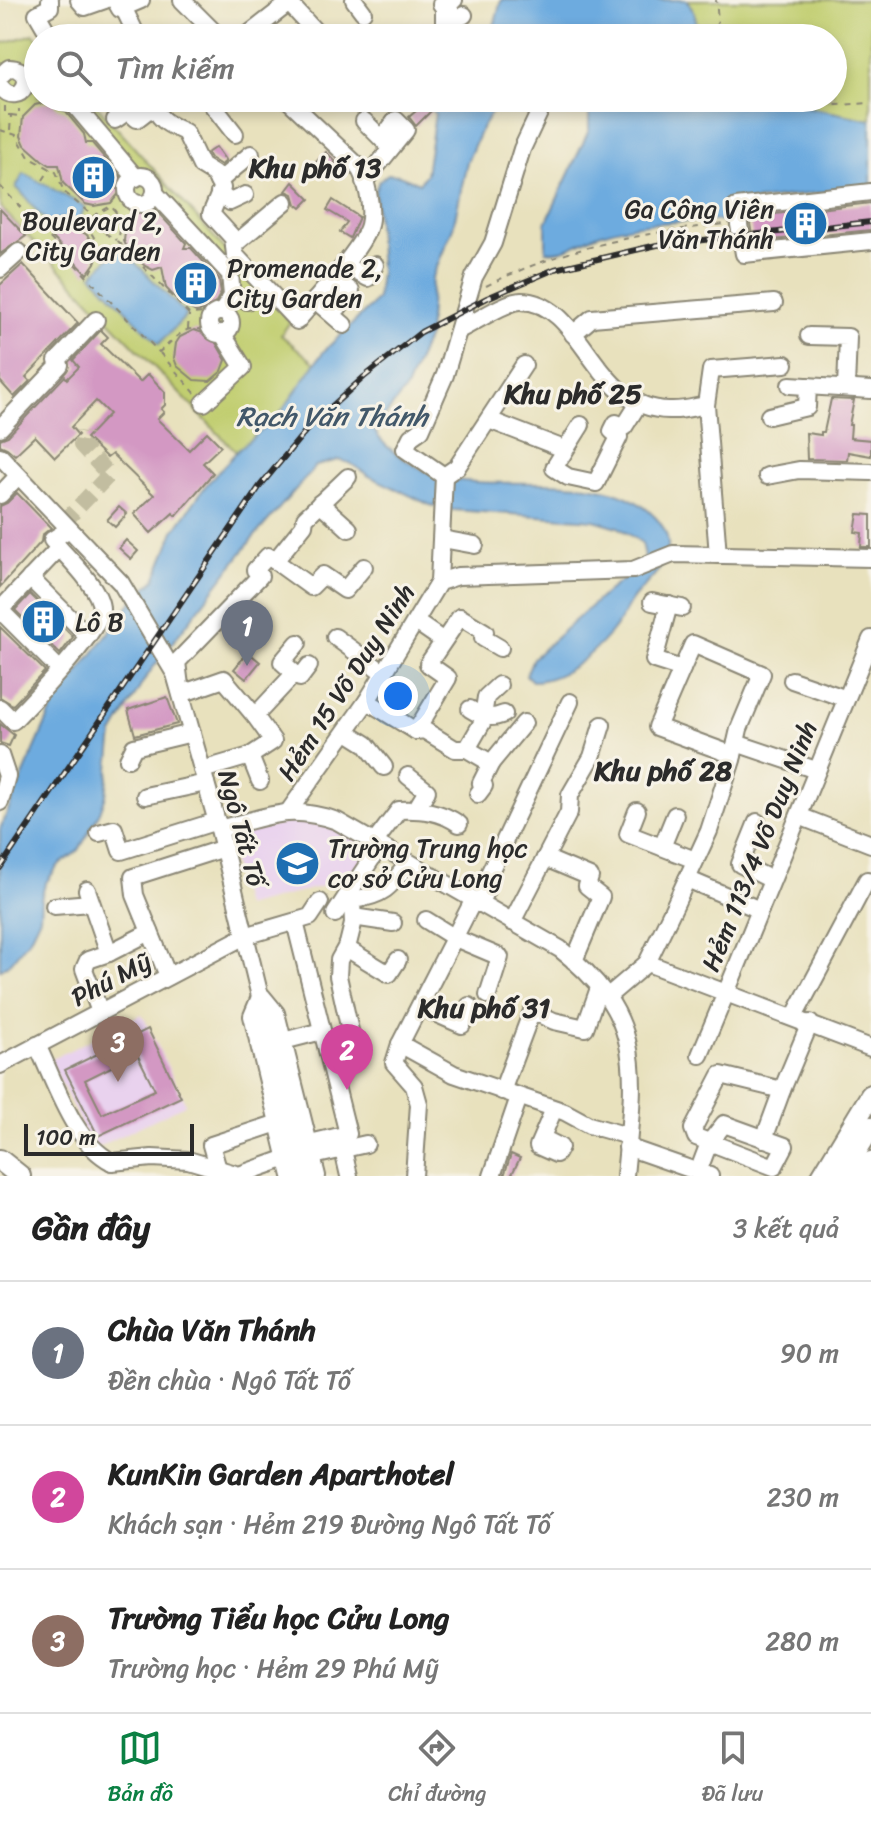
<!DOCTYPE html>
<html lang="vi">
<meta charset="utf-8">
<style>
:root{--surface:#fff;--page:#f2f2f2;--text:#222;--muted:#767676;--line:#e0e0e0;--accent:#0b8043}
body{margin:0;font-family:Sriracha,sans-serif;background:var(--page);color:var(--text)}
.scale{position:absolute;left:24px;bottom:20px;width:170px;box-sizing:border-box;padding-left:8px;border:4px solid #2b2b2b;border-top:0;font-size:22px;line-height:28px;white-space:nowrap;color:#2b2b2b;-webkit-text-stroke:6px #f7f3e8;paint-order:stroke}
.you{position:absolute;left:398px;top:696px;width:28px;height:28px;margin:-20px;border:6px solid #fff;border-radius:50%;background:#1a73e8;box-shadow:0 0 0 12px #1a73e833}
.badge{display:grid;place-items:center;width:52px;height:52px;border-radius:50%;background:var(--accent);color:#fff;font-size:26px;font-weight:700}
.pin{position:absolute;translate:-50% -66px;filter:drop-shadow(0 2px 4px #0008)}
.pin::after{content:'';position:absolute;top:42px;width:28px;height:24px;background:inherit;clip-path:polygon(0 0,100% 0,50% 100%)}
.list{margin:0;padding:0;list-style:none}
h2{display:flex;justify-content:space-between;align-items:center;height:104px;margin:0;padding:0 32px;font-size:34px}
h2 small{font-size:26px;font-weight:400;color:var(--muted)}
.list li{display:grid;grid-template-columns:52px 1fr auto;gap:24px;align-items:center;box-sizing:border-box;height:144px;padding:0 32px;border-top:2px solid var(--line)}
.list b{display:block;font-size:30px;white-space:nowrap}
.list p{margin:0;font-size:26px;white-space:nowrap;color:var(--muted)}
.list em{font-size:26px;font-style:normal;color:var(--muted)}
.icon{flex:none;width:44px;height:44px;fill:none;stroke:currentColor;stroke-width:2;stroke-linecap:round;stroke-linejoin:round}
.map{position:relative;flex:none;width:871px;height:1176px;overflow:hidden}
.search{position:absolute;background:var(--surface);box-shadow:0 4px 12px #0003;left:24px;right:24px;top:24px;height:88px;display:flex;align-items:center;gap:20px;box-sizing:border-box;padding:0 28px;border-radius:44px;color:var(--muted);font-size:30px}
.sheet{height:536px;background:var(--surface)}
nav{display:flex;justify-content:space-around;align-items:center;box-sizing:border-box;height:112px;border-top:2px solid var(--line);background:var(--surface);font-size:22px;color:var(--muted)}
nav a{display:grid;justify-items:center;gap:4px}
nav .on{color:var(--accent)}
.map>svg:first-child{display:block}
.built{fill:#e9d2ee}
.green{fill:#c1ce70;stroke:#767c4e;stroke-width:2}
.water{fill:#6dabdf;stroke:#4c6b85;stroke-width:2}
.building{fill:#d398c3;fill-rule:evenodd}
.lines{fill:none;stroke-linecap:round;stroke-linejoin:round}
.minor-tunnel{stroke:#c2bda0;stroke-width:16;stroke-dasharray:16 8;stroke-linecap:butt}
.minor-casing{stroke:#8a8674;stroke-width:20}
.major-casing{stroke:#8a8674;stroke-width:24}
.path{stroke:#8a8674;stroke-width:2;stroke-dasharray:6 6;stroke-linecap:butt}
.minor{stroke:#fff;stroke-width:16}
.major{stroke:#fff;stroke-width:20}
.rail-casing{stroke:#2b2b2b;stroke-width:6}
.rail{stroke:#f7f3e8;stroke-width:3;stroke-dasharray:9;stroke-linecap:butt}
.labels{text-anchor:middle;stroke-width:6;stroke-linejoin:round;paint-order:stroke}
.poi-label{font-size:26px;fill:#2b2b2b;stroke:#f7f3e8;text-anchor:start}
.street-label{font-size:26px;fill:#2b2b2b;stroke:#f7f3e8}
.neighbourhood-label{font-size:28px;font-weight:bold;fill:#2b2b2b;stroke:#f7f3e8}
.water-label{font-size:28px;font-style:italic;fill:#42586a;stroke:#f7f3e8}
</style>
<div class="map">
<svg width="871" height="1176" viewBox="0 0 871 1176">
<rect width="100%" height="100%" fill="#f7f3e8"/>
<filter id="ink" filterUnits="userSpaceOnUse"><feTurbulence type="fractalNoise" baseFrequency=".0125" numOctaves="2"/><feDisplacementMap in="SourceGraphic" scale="16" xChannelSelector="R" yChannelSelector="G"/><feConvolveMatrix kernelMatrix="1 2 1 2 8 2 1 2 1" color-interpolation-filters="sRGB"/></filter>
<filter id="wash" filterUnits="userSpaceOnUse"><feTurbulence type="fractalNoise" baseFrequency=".006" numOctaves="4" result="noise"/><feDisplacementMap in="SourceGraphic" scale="32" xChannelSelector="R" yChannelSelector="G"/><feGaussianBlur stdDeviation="1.8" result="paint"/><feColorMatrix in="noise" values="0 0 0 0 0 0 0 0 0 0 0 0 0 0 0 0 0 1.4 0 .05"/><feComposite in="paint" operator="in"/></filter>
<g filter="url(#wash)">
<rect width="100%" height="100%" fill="#e8e1bd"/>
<g class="built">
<path d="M 301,819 L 320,819 L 371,848 L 352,878 L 244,907 L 227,839 Z"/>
<path d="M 142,1014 L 186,1104 L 96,1148 L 86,1135 L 50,1060 Z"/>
</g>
<g class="green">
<path d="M 687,0 L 871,0 L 871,120 L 793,104 L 737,98 L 833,98 L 833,38 L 700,38 L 694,12 Z"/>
<path d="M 34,34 L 38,39 L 38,98 L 90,98 L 290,322 L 281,335 L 328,374 L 239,455 L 0,207 L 0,44 Z"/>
</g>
<g class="water">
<path d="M 501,0 L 687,0 L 694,12 L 700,38 L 485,38 L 495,23 Z"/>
<path d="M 421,98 L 501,98 L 481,129 L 467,162 L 453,228 L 432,278 L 428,336 L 406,389 L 374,430 C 381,443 391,451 404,459 C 414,465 425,472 436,476 C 500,494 604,464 653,515 C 661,522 669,535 668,547 C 667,567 647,582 635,596 C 628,604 625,613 619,622 C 600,648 566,681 532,681 L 526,675 L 533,658 L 609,590 L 638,569 L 645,556 L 642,543 L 618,527 L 594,520 L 453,510 L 430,505 L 369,476 L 350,463 L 338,460 L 316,466 L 254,537 L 146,677 L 113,734 L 106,795 L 100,812 L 79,850 L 58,866 L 45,884 L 41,899 L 40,917 L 30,938 L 12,961 L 0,970 L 0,829 L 53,707 L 136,596 L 155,580 L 174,531 L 207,484 L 241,447 L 277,418 L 324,351 L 370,307 L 377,298 L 380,272 L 375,191 L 379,181 L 388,174 L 399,175 L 419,183 L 426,174 L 435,114 Z"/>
<path d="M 589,98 L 737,98 L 793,104 L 871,120 L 871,186 L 730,204 L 731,220 C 688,222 640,220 599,234 C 581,240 566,254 546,251 L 546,223 L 589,130 Z"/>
<path d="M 24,173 L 85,207 L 78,223 L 65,218 L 48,222 C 35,212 29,199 16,187 Z"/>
<path d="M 120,247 L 187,315 L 159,344 L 92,275 Z"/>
</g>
<g id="blocks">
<g class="building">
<path d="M 52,101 L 57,108 L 65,111 L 84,134 L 86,143 L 92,143 L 125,182 L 122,190 L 111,203 L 94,206 L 85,204 L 63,183 L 59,165 L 50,165 L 42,160 L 25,145 L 21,136 L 23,117 L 35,105 Z"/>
<path d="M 424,104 L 431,111 L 416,126 L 409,117 Z"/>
<path d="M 216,147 L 226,161 L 221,165 L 210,158 L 207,153 Z"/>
<path d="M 326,152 L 336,162 L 325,172 L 316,162 Z"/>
<path d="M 293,182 L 310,199 L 301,208 L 296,204 L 293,194 L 286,191 Z"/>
<path d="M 333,200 L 359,217 L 350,238 L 340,232 L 347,222 L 327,210 Z"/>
<path d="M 871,203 L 871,230 L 753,242 L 749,217 Z"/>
<path d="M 146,207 L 153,207 L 186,243 L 184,248 L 191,248 L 219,279 L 221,293 L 212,309 L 196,312 L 181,304 L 166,288 L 162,267 L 153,270 L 145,266 L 128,250 L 124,241 L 126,223 L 138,210 Z"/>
<path d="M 0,209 L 26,236 L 0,254 Z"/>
<path d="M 75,228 L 86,234 L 95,244 L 95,263 L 87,274 L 52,237 L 62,229 Z"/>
<path d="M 23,264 L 78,323 L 26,377 L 30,381 L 14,397 L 0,381 L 0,285 Z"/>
<path d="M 101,330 L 108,337 L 101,344 L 140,382 L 148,374 L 165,392 L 165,405 L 161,409 L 164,412 L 157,419 L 189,450 L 207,432 L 221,446 L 203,463 L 213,473 L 176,516 L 173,513 L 151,533 L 134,514 L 154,495 L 112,454 L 107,458 L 86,438 L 109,414 L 96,401 L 71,427 L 78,435 L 55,457 L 35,436 L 15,455 L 7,448 L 0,445 L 0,439 L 8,436 L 65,376 L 67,379 L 79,367 L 73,360 Z"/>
<path d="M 194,330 L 212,336 L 226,360 L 222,371 L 210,381 L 194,380 L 177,366 L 174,358 L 176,343 L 180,337 Z"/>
<path d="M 831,399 L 854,400 L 849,425 L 851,425 L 850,438 L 871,440 L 871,456 L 848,452 L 847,460 L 807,459 L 806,433 L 821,435 L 821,432 L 824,432 Z"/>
<path d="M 17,493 L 51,528 L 42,535 L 41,542 L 0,587 L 0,506 L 7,503 Z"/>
<path d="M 119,507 L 127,514 L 115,527 L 107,520 Z"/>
<path d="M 858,514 L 871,515 L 871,547 L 861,547 L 862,533 L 855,532 Z"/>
<path d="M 126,540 L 138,551 L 131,559 L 119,548 Z"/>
<path d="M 30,594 L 73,637 L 60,654 L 15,610 Z"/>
<path d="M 0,627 L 45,671 L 13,705 L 0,697 Z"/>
<path d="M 248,652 L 260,662 L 246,679 L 234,669 Z"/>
<path d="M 167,697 L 177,724 L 135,735 L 128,710 Z"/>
<path d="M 0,724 L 14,735 L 9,746 L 0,743 Z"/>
<path d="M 148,1029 L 181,1097 L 98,1136 L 65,1070 ZM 137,1054 L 155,1090 L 102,1114 L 85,1080 Z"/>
<path d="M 511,1154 L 520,1158 L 511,1176 L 504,1176 Z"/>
</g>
</g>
</g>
<g filter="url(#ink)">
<use href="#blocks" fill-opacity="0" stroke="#8a8674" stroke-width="2"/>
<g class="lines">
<path class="minor-tunnel" d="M 63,523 L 109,475 L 81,445 L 84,432"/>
<defs>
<g id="minor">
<path d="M 50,0 L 50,7 L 37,14 L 51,38"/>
<path d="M 79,0 L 85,7 L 105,0"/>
<path d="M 115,0 L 120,9 L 141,0"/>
<path d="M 182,0 L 220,38"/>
<path d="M 290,0 L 289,3 L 321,38"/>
<path d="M 354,0 L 363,12"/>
<path d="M 454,0 L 444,7 L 458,18 L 464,15"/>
<path d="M 441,4 L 444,7 L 444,32"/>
<path d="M 124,9 L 138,38"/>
<path d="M 244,38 L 289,3"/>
<path d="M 0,76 L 9,68 C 42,69 20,112 0,86"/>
<path d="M 62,98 L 72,102 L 136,178"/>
<path d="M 149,98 C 152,101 153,106 156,110 C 161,122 174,127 185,132 L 201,166 L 214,174 L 222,188 L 211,214 L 233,238 L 235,255 L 297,321 C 313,302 364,247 369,225 C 373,207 367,179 357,165 L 286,98"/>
<path d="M 207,98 L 235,134"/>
<path d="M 115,120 L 128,111 L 137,119 L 159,102"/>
<path d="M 364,121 L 387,144"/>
<circle cx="141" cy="190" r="14"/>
<path d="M 218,182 L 251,154"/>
<path d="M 364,182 L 406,130 L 396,120 L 382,139"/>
<path d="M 871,192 L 736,207 L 744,254 L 871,241"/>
<path d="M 155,193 L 230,274 L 232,296 L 222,312"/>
<path d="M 219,193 L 230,202 L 245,195"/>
<path d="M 234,245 L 285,202"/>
<path d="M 344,265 L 368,278 L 375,265"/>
<path d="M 0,269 L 19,252"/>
<path d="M 333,277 L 351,291 L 338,308"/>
<path d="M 243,298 L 247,301"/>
<path d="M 315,300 L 344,325"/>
<circle cx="220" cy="323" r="11"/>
<path d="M 459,330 C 474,323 506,301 521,301 C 584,302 592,409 669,410 C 682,411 695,407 706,405"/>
<path d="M 573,334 L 592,318 L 774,303"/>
<path d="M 809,336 L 848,337 L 846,388"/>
<path d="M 790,385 L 871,390"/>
<path d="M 204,403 L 243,367 L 222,333"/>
<path d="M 769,416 L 807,407 L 808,386"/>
<path d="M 489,420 L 564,449"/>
<path d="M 581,425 L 554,468 L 568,477 L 596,483 L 619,437 L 612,431 L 616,423 L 624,427 L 639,403"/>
<path d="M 0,428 L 60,365 L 57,361 L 96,320"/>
<path d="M 0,456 L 121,583 L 175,674 L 219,829 L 304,1176"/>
<path d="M 444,476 L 405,449 L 411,437 L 421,430 L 445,375 L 474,277 L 493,243 L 522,149 L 546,98"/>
<path d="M 444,476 L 457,467 L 524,365"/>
<path d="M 767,476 L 799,470 L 871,472"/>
<path d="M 0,495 L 18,476"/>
<path d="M 320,503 L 349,529"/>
<path d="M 442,539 L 475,545"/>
<path d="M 718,555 L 706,405 L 711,370 L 785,364"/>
<path d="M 275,561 L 311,587 L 323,575 L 345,590 L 364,567"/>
<path d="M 30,578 L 88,636"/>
<path d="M 439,582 L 444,476"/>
<path d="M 652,602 L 682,608"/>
<path d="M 0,610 L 59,548"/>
<path d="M 0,610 L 59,669"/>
<path d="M 416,622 L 442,640"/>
<path d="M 335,637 L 384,673"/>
<path d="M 298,643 L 282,662 L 300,678 L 309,666"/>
<path d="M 682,669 L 657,727 L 733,755"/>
<path d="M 792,680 L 844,698"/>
<path d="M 367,701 L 416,731 L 424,730 L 455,749 L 467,749 L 491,763 L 524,723"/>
<path d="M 0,708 L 13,721 C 31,702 100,632 101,610 C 102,589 66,556 52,540 L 69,529"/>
<path d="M 470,709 C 483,717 489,720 504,714"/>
<path d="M 255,716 L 224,679 L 181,694 L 177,662 L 260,576 L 255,570 L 268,556 L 275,561 L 304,525 L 305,518 L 348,477"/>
<path d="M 416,731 L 448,678 L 428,664 L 460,617 L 485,632 L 483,638 L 500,648"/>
<path d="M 347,732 L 366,744 L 384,767"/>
<path d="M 736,743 L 816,770"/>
<path d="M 467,749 L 482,723 L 486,697 L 499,685"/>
<path d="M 0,755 L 7,776 L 0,802"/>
<path d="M 250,756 L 260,781"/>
<path d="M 128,759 L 134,747 L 192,733"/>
<path d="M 202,770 L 250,756 L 273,741 L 255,716 L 294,674"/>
<path d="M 408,776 L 427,791 L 416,809"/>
<path d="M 478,794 L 484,786 L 481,783 L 491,763"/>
<path d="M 145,796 L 206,783"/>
<path d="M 289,811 L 367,701 L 439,582 L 458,576 L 633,570 L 673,554 L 871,558"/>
<path d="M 637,811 L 628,834 L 695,860"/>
<path d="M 799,816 L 871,844"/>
<path d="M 757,822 L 740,864 L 772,880"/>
<path d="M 219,829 C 267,817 288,804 337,821 L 560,949 C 649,1018 634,1076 625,1176"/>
<path d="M 99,833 L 114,829 L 121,851 L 217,821"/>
<path d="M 374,843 L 399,810 C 421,809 440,811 459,824"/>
<path d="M 662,847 L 675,815"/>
<path d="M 545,858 L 590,877 L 587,886 L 601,897 L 574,961"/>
<path d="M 687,879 L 760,910"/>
<path d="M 87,890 L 109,953 L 88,960 L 84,969 L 100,1012"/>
<path d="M 352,900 L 352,888 L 380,846"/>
<path d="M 479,904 L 487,888 L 487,878 L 570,702"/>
<path d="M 54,906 L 91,903"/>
<path d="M 335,914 L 352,888"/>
<path d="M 353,917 L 393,923"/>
<path d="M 426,920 L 455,938 L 500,957 L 488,995"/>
<path d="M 295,922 L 348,1134 L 310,1143"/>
<path d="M 512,922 L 569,812 L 570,795 L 592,757 L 602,725"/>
<path d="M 346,948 L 389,974 L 398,960"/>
<path d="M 109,953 L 150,932"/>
<path d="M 647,963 L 726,993 L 871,639"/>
<path d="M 168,976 L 135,895 L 133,877 L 224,848"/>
<path d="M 262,996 L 276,1013 L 317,1176"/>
<path d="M 260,997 L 252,1016 L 291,1176"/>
<path d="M 607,997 L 647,963 L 675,905 L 709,831 L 732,760 L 739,729 L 762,674 L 693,644 L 682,669 L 654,660 L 669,605"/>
<path d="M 421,1007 L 462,1025 L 469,1006"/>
<path d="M 794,1017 L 867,880"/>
<path d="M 283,1041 L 322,1031"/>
<path d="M 400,1044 L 454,1074 L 565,1112 L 589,1125 L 628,1136"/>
<path d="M 37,1045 C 56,1084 73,1142 112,1162"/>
<path d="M 354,1049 L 338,976 L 339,960 L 348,944 L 353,924 L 352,900 C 383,896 390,888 408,863"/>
<path d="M 700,1055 L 726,993 L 871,1048"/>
<path d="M 0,1065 L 245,936 L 310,917 L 320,902"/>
<path d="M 502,1091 L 532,1011 L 554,1021 L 585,1028 L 599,988"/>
<path d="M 542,1138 L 560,1147 L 556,1154 L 538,1146 L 554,1109"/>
<path d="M 764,1139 L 782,1090 L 810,1023"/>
<path d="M 627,1147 L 710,1176"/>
<path d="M 343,1150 L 349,1176"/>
<path d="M 313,1156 L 366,1144"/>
<path d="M 112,1162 L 152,1158 L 188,1160 L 239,1175 L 287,1158"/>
<path d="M 218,1169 L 211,1145 L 278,1123"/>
<path d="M 698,1172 L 709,1143 L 724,1124 L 785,1146 L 774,1167 L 696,1137 L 693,1129 L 721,1075 L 782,1090"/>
<path d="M 414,1176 L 419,1104 L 414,1086 L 394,1063 L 400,1044 L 473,901"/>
<path d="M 492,1176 L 519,1097"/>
</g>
<g id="major">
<path d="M 0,1160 L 20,1176"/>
<path d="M 822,1176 L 871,1095"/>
<path d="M 841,1176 L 871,1127"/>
<path d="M 862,1176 L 871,1162"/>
</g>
</defs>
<use href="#minor" class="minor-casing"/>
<use href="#major" class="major-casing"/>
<g class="path">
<path d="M 713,38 L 718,20 L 716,0"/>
<path d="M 788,98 L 837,105 L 871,103"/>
<path d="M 5,106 L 5,115 L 11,115 L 10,131"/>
<path d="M 11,115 L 19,116 L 19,109"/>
<path d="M 0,130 L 16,135 L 29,157 L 56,172 L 64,192 L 93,216 L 111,206 L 122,220 L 118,241 L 189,314 L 208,313 L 208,330"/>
<path d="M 43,180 L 50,169"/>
<path d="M 0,186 L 159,352 C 178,338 182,322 210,332"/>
<path d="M 93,217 L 105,233 L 119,222"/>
<path d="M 105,233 L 117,240"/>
<path d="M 49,235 C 82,206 113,242 88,277"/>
<path d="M 486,286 C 561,248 643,232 726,224"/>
<path d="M 237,317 L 240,324 L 237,329"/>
<path d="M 188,329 L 189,315"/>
<path d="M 160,353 L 195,393"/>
</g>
<use href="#minor" class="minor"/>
<use href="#major" class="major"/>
<defs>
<path id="rail" d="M 0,868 L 260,486 L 309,427 L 364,377 L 421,332 L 487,298 L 555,269 L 657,245 L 871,222"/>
</defs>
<use href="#rail" class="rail-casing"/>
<use href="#rail" class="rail"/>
</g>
</g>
<defs>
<symbol id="building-disc" viewBox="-11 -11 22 22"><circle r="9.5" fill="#1f6fb2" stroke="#f7f3e8"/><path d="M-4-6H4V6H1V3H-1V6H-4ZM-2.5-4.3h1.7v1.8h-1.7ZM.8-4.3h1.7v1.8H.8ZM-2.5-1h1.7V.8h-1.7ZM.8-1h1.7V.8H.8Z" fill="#fff"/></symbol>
<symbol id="school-disc" viewBox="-11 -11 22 22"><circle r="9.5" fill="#1f6fb2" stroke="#f7f3e8"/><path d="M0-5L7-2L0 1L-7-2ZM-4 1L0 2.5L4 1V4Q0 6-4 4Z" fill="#fff"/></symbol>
</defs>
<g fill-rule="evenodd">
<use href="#building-disc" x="68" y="152" width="51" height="51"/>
<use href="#building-disc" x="780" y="198" width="51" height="51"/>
<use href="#building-disc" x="170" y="258" width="51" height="51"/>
<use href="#building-disc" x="18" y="596" width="51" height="51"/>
<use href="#school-disc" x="272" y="838" width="51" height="51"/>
</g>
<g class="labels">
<g class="poi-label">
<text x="774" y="218" text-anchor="end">Ga Công Viên<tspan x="774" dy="30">Văn Thánh</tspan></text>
<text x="93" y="230" text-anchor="middle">Boulevard 2,<tspan x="93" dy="30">City Garden</tspan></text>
<text x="227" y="277">Promenade 2,<tspan x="227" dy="30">City Garden</tspan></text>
<text x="75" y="631">Lô B</text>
<text x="328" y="857">Trường Trung học<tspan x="328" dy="30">cơ sở Cửu Long</tspan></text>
</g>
<g class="street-label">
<text transform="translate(346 682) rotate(-57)" y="9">Hẻm 15 Võ Duy Ninh</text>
<text transform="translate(242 828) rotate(75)" y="9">Ngô Tất Tố</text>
<text transform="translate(759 846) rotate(-68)" y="9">Hẻm 113/4 Võ Duy Ninh</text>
<text transform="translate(111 979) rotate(-28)" y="9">Phú Mỹ</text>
</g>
<g class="neighbourhood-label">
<text x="315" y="177">Khu phố 13</text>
<text x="573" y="403">Khu phố 25</text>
<text x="663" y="780">Khu phố 28</text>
<text x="484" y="1017">Khu phố 31</text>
</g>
<g class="water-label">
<text x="332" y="426">Rạch Văn Thánh</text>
</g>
</g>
</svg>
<div class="scale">100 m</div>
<div class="you"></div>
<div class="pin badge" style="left:247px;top:666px;background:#6b7280">1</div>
<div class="pin badge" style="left:347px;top:1090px;background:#d1479c">2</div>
<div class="pin badge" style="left:118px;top:1082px;background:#8d6e63">3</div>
<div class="search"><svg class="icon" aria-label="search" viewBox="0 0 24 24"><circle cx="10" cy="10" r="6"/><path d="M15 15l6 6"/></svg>Tìm kiếm</div>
</div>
<section class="sheet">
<h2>Gần đây<small>3 kết quả</small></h2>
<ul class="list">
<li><span class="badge" style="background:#6b7280">1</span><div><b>Chùa Văn Thánh</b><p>Đền chùa · Ngô Tất Tố</p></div><em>90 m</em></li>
<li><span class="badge" style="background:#d1479c">2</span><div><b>KunKin Garden Aparthotel</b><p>Khách sạn · Hẻm 219 Đường Ngô Tất Tố</p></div><em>230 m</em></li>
<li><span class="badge" style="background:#8d6e63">3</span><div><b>Trường Tiểu học Cửu Long</b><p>Trường học · Hẻm 29 Phú Mỹ</p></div><em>280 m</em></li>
</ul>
</section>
<nav>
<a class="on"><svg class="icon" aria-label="map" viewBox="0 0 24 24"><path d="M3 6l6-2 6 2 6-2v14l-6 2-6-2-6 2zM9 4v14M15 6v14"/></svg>Bản đồ</a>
<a><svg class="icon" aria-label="directions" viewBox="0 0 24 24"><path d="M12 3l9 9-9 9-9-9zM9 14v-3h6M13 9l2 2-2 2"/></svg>Chỉ đường</a>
<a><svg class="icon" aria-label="saved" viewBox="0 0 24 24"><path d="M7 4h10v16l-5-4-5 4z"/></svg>Đã lưu</a>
</nav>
